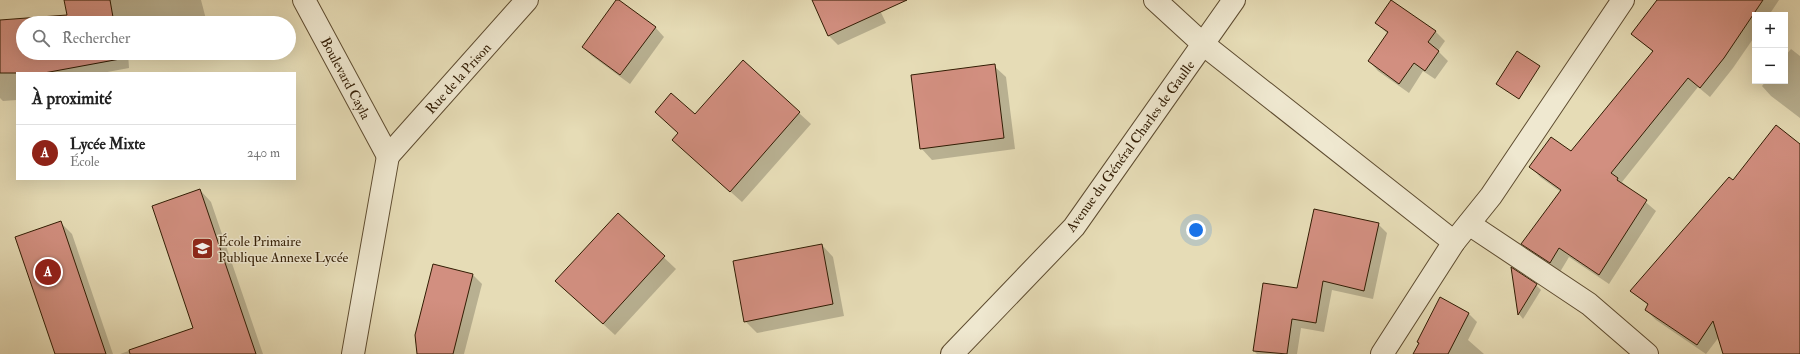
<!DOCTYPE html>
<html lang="fr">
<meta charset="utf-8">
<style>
:root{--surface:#fff;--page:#f2f2f2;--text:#222;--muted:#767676;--line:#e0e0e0;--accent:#8f2418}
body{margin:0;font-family:"IM FELL Double Pica",serif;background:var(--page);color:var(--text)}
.controls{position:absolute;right:12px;top:12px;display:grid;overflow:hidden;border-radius:0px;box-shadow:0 4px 16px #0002}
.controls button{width:36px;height:36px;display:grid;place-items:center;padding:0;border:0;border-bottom:1px solid var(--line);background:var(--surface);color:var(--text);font:20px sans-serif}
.you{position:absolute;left:1196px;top:230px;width:14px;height:14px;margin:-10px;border:3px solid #fff;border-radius:50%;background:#1a73e8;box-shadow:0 0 0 6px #1a73e833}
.badge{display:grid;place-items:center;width:26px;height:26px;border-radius:50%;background:var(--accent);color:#fff;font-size:13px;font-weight:700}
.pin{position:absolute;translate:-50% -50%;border:2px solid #fff;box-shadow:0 1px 4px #0006}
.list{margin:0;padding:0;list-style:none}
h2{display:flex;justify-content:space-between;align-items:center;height:52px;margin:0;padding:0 16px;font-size:17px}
h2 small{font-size:13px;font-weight:400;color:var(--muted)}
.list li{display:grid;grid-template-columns:26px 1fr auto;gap:12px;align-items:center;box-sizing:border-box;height:56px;padding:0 16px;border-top:1px solid var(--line)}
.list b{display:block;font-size:15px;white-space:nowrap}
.list p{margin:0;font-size:13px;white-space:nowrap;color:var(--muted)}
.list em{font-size:13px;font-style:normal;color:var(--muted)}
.icon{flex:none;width:22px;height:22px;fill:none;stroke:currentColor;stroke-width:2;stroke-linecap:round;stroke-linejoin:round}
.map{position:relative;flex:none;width:1800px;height:354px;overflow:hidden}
.search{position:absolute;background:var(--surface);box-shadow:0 4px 16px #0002;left:16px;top:16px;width:280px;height:44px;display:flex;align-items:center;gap:10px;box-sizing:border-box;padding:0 14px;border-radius:22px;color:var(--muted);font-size:15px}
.panel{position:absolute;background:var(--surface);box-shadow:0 4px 16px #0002;left:16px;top:72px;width:280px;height:108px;border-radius:0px}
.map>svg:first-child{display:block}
.shadow{fill:#0003}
.building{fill:#d28f80;stroke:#311c03}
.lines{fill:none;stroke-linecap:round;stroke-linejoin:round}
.street-casing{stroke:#5e4c30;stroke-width:24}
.street{stroke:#efe8d0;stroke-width:22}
.labels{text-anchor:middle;stroke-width:3;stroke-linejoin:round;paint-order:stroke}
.street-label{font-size:14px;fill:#311c03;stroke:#efe8d0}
.poi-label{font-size:14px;fill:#311c03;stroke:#efe8d0;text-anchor:start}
</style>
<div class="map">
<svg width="1800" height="354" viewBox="0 0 1800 354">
<rect width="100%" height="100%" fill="#e6dcb6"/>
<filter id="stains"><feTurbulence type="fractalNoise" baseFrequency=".005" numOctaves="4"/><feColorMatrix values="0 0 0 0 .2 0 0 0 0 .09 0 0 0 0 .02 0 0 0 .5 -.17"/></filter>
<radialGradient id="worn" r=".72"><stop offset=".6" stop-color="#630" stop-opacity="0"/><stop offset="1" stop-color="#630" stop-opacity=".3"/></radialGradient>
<g class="shadow">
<path d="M 65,0 L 201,0 L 207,23 L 23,23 L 23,53 L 128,53 L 129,68 L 102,73 L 17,73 L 17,100 L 3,101 L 0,98 L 0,21 L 68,16 Z"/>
<path d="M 617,0 L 655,27 L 664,37 L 630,84 L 592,56 L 583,47 Z"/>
<path d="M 813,0 L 875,0 L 886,23 L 838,45 L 829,36 Z"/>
<path d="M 1659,0 L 1779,0 L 1769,15 L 1755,15 L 1755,36 L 1733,68 L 1710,97 L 1698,87 L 1622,182 L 1656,211 L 1609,284 L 1569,257 L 1560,272 L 1532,253 L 1523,244 L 1561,192 L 1540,177 L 1531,167 L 1572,153 L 1653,52 L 1632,34 Z"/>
<path d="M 1376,23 L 1435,31 L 1445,41 L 1438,51 L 1448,61 L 1435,79 L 1423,71 L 1409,93 L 1378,71 L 1369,61 L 1388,34 Z"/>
<path d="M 1791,49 L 1800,56 L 1800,118 L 1771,96 L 1762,86 L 1766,81 L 1785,81 L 1785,56 Z"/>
<path d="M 743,62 L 811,124 L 742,202 L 685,151 L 679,134 L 656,112 L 695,116 Z"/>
<path d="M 994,66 L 1006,77 L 1015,149 L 932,160 L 921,148 Z"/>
<path d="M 1800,145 L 1800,354 L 1724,354 L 1719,337 L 1706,354 L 1656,320 L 1646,310 L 1649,306 L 1631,291 L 1733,181 Z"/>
<path d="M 200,190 L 211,202 L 263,354 L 120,354 L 195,328 Z"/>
<path d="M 618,214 L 676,269 L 615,335 L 568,292 Z"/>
<path d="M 60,222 L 72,234 L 113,354 L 56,354 Z"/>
<path d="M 1378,224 L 1387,233 L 1373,299 L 1332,290 L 1324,332 L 1301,328 L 1297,354 L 1257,354 L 1254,351 L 1298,289 Z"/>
<path d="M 822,245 L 833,257 L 844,316 L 757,333 L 745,321 Z"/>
<path d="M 434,265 L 473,275 L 482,284 L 464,354 L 435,354 L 424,351 L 415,342 Z"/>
<path d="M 1536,285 L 1541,290 L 1523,319 L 1519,314 Z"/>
<path d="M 1440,299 L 1469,314 L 1477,322 L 1468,340 L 1484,354 L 1414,354 Z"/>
</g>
<g class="building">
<path d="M 64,0 L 110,0 L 114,23 L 23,23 L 23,53 L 119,53 L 120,59 L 44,73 L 0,73 L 0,20 L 67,15 Z"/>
<path d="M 616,0 L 619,0 L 656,27 L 620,75 L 582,47 Z"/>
<path d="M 812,0 L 907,0 L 828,36 Z"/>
<path d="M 1391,0 L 1436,31 L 1428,42 L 1439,51 L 1425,71 L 1414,63 L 1399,84 L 1368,61 L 1388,32 L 1375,23 Z"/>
<path d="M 1657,0 L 1763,0 L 1724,58 L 1700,88 L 1688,78 L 1611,173 L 1618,178 L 1617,180 L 1647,200 L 1599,275 L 1559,248 L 1550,263 L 1521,244 L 1561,190 L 1529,167 L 1551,137 L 1571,151 L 1653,51 L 1631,34 Z"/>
<path d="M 1517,51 L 1540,66 L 1519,99 L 1496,84 Z"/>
<path d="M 743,60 L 800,112 L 730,192 L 672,140 L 678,133 L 655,112 L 671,93 L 695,114 Z"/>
<path d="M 995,64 L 1004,138 L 920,149 L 911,75 Z"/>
<path d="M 1776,125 L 1800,144 L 1800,354 L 1723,354 L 1713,321 L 1697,345 L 1645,310 L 1648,304 L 1630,291 L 1729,177 L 1733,180 Z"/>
<path d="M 200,189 L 256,354 L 130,354 L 129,350 L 193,328 L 152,206 Z"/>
<path d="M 1314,209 L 1379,223 L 1364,291 L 1323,281 L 1316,323 L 1292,319 L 1287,354 L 1253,351 L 1263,283 L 1297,288 Z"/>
<path d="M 618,213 L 665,256 L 603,324 L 555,281 Z"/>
<path d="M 61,221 L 106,354 L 55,354 L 15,237 Z"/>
<path d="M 822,244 L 833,304 L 744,322 L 733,261 Z"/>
<path d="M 433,264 L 473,274 L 453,354 L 417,354 L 415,335 Z"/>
<path d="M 1511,267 L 1537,284 L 1518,315 Z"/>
<path d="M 1440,297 L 1469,313 L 1448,354 L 1413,354 L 1419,343 L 1417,342 Z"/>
</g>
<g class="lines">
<defs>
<g id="street">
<path d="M 304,0 L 388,156"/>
<path d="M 1155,0 L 1203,44 L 1454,242"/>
<path d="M 388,156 L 527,0"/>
<path d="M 1469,224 L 1589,304 L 1647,354"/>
<path d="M 353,354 L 388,156"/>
<path d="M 952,354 L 1074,227 L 1234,0"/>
<path d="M 1382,354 L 1454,242 L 1491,196 L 1623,0"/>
</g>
</defs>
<use href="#street" class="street-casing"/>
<use href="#street" class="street"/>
</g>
<defs>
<symbol id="school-square" viewBox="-11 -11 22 22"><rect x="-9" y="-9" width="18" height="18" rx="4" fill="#8f2418" stroke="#efe8d0"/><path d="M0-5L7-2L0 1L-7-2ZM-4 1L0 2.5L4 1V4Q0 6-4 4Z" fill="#fff"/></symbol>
</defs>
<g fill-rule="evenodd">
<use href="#school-square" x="190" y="236" width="25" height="25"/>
</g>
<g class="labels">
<g class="street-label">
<text transform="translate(346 78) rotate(62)" y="5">Boulevard Cayla</text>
<text transform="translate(458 78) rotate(-48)" y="5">Rue de la Prison</text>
<text transform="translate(1130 146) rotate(-54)" y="5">Avenue du Général Charles de Gaulle</text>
</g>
<g class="poi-label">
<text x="218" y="246">École Primaire<tspan x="218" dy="16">Publique Annexe Lycée</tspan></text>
</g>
</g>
<rect width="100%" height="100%" filter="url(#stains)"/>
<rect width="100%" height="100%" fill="url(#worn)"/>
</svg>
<div class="controls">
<button>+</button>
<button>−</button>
</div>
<div class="you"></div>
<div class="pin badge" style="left:48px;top:272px">A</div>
<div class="search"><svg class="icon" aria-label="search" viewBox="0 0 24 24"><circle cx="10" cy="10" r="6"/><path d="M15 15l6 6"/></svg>Rechercher</div>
<section class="panel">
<h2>À proximité<small></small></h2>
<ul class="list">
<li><span class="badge">A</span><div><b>Lycée Mixte</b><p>École</p></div><em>240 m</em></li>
</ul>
</section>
</div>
